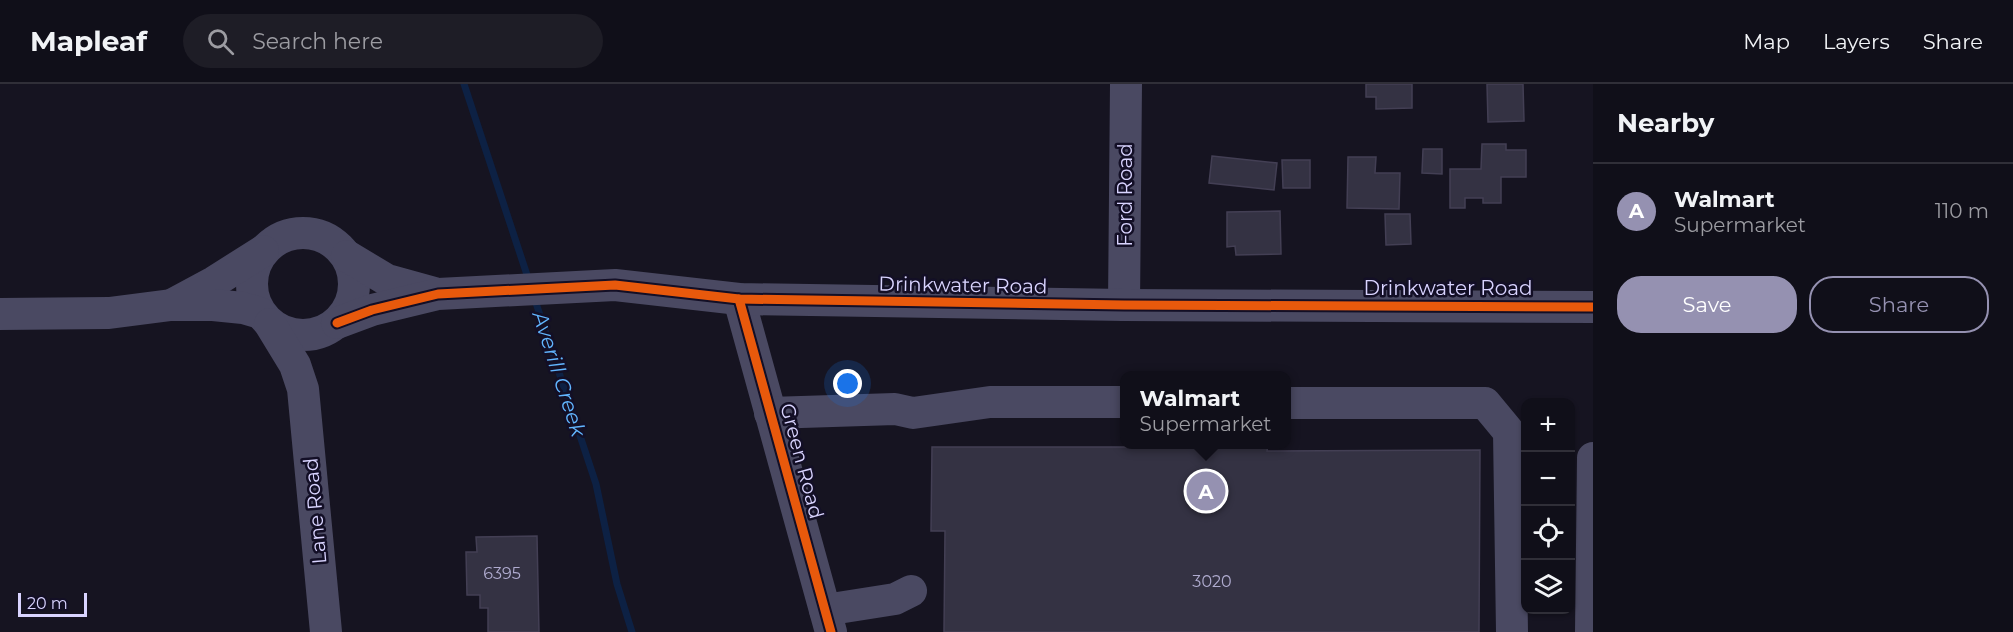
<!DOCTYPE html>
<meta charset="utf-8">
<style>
:root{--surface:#100f19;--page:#1e1d26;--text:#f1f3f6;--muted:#9c9ca2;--line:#302f38;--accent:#9591b1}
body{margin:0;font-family:Montserrat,sans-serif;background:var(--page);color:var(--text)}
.controls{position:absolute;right:18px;bottom:18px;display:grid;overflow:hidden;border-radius:12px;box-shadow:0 2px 4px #0004}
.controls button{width:54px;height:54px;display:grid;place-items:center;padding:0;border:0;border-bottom:2px solid var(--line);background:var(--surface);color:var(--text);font:30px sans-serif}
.scale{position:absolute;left:18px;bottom:15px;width:69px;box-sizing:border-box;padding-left:6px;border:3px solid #d9d4ff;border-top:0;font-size:16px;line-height:21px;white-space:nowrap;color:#d9d4ff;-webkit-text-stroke:4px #130f26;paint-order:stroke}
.you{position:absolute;left:848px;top:300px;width:21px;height:21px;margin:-15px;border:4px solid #fff;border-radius:50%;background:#1a73e8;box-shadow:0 0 0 9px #1a73e833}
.badge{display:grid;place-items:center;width:39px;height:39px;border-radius:50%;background:var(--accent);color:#fff;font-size:20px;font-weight:700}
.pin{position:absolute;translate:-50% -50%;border:3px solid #fff;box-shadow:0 2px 6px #0006}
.popup{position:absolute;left:1120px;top:287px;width:171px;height:78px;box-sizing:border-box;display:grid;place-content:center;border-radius:12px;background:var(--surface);filter:drop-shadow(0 2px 4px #0005);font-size:20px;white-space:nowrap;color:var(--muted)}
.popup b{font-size:22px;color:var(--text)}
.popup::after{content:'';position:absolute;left:50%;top:100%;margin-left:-12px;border:12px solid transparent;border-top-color:var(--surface)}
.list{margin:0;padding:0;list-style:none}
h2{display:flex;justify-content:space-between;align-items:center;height:78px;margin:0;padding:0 24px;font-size:26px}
h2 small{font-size:20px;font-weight:400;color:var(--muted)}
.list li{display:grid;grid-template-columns:39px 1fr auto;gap:18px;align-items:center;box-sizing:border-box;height:96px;padding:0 24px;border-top:2px solid var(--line)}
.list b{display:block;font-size:22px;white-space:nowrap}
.list p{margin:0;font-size:20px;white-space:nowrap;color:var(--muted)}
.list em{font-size:20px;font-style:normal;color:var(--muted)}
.actions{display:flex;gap:12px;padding:18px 24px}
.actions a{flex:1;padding:14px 0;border:2px solid var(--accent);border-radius:24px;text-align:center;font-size:21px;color:var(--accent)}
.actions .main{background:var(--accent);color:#fff}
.icon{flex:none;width:33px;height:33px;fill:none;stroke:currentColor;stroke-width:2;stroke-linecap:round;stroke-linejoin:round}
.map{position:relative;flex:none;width:1593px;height:548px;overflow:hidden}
header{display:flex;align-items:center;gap:36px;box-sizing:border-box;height:84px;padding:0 30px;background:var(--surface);border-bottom:2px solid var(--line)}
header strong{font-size:28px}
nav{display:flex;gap:33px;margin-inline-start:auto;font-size:21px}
.search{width:420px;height:54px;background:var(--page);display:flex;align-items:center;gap:15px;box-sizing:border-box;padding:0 21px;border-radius:33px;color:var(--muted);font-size:22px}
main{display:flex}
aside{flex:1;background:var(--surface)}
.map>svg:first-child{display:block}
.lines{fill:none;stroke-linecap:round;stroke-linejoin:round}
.stream{stroke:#0d2144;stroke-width:7}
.building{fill:#343243;stroke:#433f54;stroke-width:1.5}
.minor{stroke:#4a4962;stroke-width:32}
.cycleway-casing{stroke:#130f26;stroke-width:13}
.cycleway{stroke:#e8590c;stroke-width:9}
.labels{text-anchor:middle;stroke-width:5;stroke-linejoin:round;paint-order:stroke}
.number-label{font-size:16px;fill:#b0acd0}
.street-label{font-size:20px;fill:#d9d4ff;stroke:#130f26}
.water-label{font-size:21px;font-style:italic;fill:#62b6ff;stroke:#130f26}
</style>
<header>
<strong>Mapleaf</strong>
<div class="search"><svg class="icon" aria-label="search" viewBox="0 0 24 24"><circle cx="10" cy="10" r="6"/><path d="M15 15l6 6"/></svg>Search here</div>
<nav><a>Map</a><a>Layers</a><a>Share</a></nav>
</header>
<main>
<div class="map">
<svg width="1593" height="548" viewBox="0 0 1593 548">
<rect width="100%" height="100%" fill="#161421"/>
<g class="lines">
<g class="stream">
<path d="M 464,0 L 529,197"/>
<path d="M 534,213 L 596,400 L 617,500 L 632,548"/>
</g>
</g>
<g class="building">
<path d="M 1366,0 L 1412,0 L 1412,24 L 1376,25 L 1376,13 L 1366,13 Z"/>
<path d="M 1487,0 L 1523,0 L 1524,37 L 1488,38 Z"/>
<path d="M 1482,60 L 1506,60 L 1506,66 L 1526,66 L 1526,93 L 1501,93 L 1501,119 L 1483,119 L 1483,114 L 1465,114 L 1465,124 L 1450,124 L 1450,85 L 1481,85 Z"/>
<path d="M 1423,65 L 1442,65 L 1442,90 L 1422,89 Z"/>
<path d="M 1212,72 L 1277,79 L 1274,106 L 1209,99 Z"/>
<path d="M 1348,73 L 1376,73 L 1375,89 L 1400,89 L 1399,125 L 1347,124 Z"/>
<path d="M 1282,76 L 1310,76 L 1310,104 L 1283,104 Z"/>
<path d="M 1280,127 L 1281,170 L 1236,171 L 1235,162 L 1227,163 L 1227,128 Z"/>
<path d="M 1385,130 L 1410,130 L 1411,160 L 1386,161 Z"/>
<path d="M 1152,360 L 1268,360 L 1267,367 L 1480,366 L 1479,548 L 944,548 L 945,447 L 931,447 L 932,363 L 1152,363 Z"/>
<path d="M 537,452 L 539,548 L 488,548 L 488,524 L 480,524 L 480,511 L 467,511 L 466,468 L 477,468 L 476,453 Z"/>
</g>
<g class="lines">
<g class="minor">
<circle cx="303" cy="200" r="51"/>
<path d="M 347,172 L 387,196 L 434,209"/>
<path d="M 739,215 L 831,548"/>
<path d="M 175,219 L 214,198 L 263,167"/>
<path d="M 1124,221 L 1126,0"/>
<path d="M 0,230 L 109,229 L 171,221 L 213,221 L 243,224 L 260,229"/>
<path d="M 337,239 L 372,226 L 438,210 L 615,201 L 739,215 L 1124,221 L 1593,223"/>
<path d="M 270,240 L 295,281 L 303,305 L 326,548"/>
<path d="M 1287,319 L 1485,319 L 1509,348 L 1512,548"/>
<path d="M 770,329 L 895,325 L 913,329 L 990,318 L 1125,318"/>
<path d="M 825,526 L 895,515 L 911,507"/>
<path d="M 1591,548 L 1593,374"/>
</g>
<defs>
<g id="cycleway">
<path d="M 739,215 L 831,548"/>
<path d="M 337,239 L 372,226 L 438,210 L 615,201 L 739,215 L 1124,221 L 1593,223"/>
</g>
</defs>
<use href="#cycleway" class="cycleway-casing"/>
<use href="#cycleway" class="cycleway"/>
</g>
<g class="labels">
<g class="number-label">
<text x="502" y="495">6395</text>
<text x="1212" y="503">3020</text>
</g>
<g class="street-label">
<text transform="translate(1125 111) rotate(-90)" y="7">Ford Road</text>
<text transform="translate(963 201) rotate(1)" y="7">Drinkwater Road</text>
<text x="1448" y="211">Drinkwater Road</text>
<text transform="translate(802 377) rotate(75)" y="7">Green Road</text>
<text transform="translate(315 427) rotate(-95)" y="7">Lane Road</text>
</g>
<g class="water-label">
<text transform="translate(559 290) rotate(72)" y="7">Averill Creek</text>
</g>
</g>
</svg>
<div class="controls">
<button>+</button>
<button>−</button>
<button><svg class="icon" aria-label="locate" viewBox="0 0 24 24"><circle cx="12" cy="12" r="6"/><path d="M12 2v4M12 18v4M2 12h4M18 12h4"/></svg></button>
<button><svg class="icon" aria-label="layers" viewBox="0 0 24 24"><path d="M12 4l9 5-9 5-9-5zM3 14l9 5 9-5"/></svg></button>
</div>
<div class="scale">20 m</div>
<div class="you"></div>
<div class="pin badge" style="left:1206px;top:407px">A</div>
<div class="popup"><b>Walmart</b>Supermarket</div>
</div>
<aside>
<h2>Nearby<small></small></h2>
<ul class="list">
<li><span class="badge">A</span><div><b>Walmart</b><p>Supermarket</p></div><em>110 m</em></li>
</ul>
<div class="actions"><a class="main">Save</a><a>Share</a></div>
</aside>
</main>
